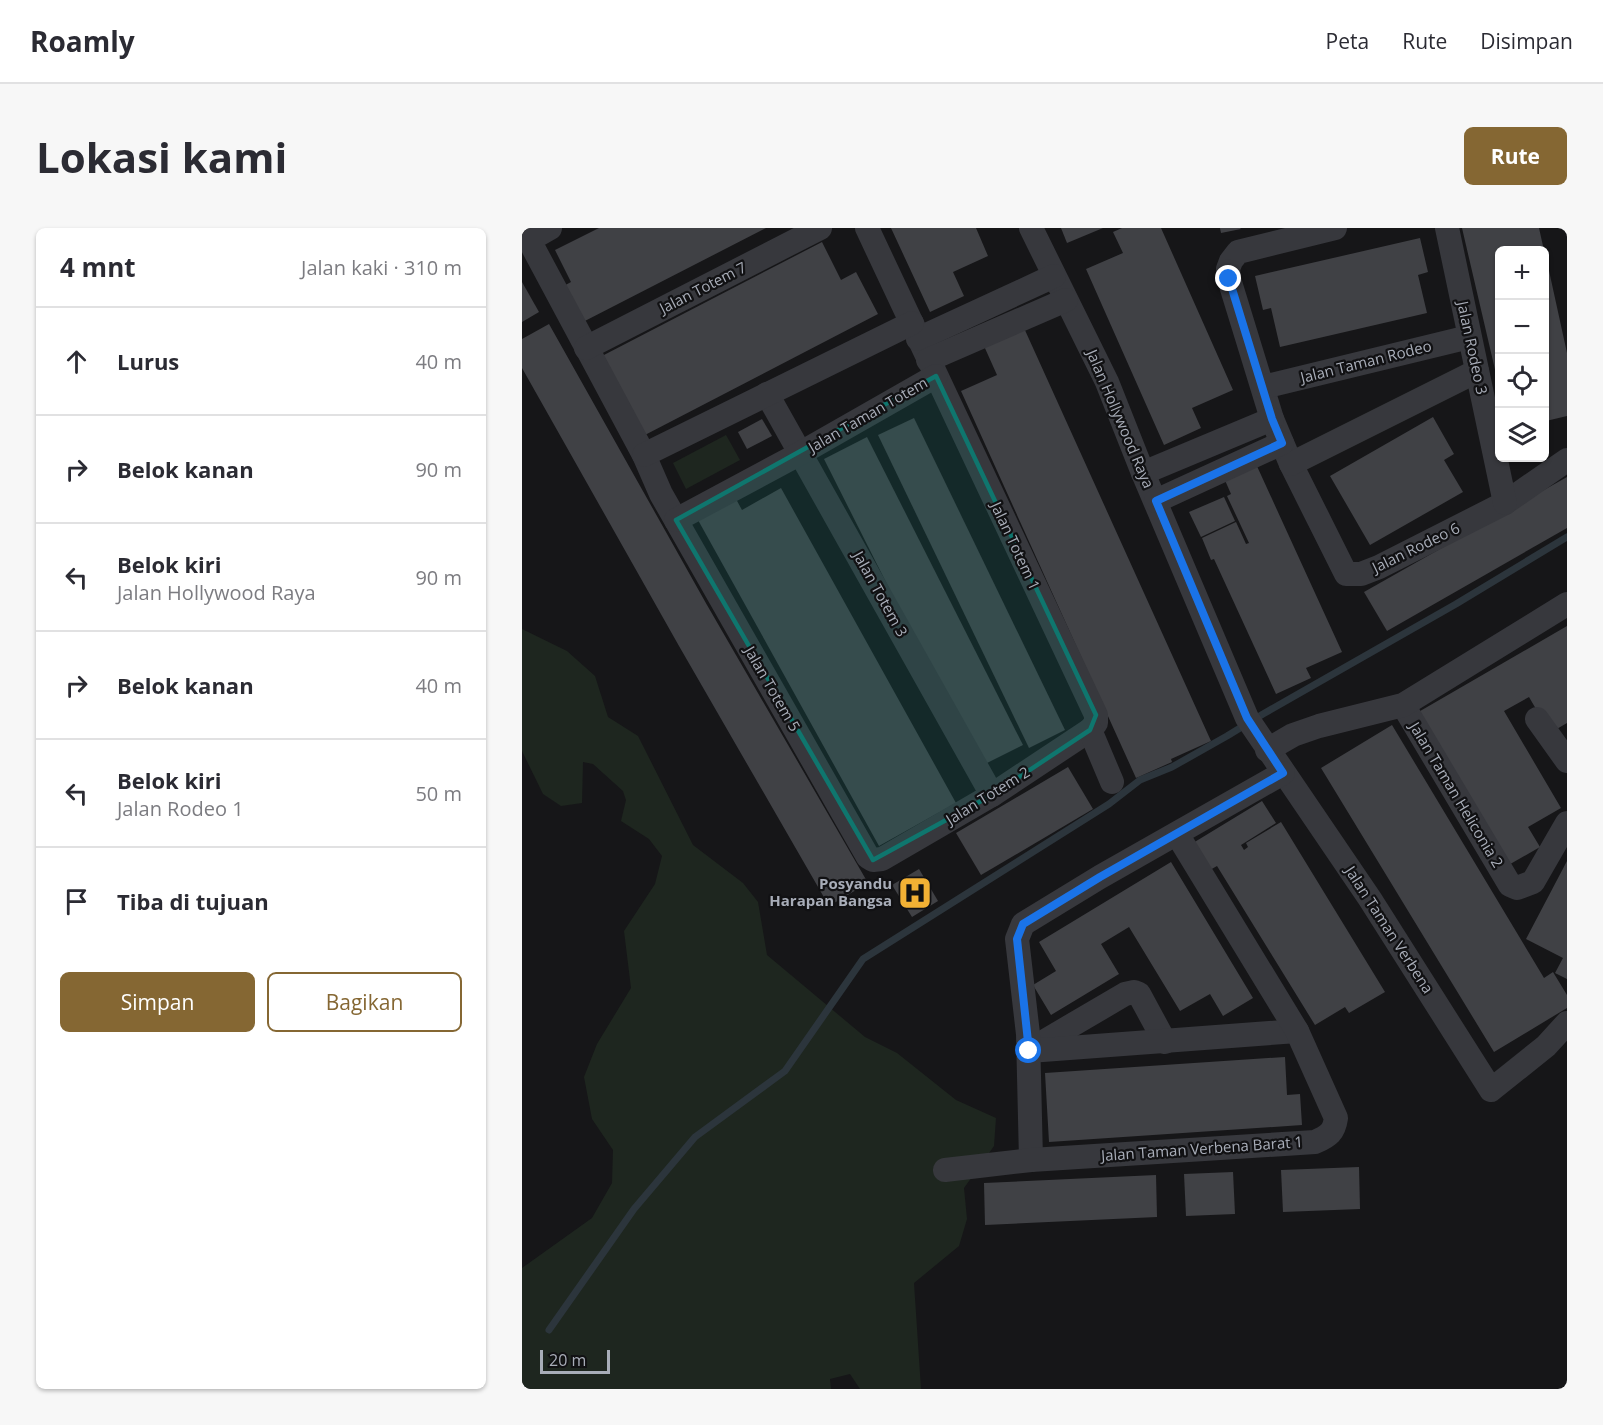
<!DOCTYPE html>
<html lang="id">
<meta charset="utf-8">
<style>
:root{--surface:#fff;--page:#f7f7f7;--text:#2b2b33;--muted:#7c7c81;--line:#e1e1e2;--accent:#856733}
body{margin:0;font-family:"Open Sans",sans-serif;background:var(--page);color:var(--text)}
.controls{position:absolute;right:18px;top:18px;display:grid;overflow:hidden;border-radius:9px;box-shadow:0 2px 4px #0004}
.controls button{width:54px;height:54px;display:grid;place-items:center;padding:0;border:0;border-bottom:2px solid var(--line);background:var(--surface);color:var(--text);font:30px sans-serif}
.scale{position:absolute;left:18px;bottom:15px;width:70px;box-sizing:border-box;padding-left:6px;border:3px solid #a8adb8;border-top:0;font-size:16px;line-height:21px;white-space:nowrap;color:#a8adb8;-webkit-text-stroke:4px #111113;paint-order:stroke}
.stop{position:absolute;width:18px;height:18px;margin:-14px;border:4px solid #1a73e8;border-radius:50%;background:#fff}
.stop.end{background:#1a73e8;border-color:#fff;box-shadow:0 2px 6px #0008}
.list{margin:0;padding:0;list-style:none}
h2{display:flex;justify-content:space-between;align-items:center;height:78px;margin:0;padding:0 24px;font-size:26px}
h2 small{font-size:20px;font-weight:400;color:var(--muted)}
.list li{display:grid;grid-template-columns:39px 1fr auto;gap:18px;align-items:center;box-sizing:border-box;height:108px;padding:0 24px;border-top:2px solid var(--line)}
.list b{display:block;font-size:22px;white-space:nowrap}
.list p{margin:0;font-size:20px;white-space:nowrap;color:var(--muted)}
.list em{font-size:20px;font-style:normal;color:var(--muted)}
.actions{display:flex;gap:12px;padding:18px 24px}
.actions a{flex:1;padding:14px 0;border:2px solid var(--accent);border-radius:9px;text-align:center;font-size:21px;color:var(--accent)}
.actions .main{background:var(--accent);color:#fff}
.icon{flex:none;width:33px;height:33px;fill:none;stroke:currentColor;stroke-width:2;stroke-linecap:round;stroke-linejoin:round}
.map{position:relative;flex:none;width:1045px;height:1161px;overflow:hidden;border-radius:9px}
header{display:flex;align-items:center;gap:36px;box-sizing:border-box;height:84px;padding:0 30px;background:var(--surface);border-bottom:2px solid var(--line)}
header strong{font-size:28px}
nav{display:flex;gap:33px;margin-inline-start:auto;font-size:21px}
.intro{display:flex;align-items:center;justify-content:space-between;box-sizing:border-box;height:144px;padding:0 36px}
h1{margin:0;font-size:42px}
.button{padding:15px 27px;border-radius:9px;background:var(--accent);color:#fff;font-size:21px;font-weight:700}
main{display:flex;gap:36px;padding:0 36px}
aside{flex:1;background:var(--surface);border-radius:9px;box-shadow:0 2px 4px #0004}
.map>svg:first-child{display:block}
.green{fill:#1e261f}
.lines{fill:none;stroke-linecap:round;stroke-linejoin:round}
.stream{stroke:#2c353c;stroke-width:7}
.building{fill:#404145}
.minor{stroke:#37383d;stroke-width:24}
.route{stroke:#1a73e8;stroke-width:8}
.marked{fill:#0f766e;fill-opacity:0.2;stroke:#0f766e;stroke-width:4.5;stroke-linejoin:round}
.labels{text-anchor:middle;stroke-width:4.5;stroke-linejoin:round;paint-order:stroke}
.street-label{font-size:15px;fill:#a8adb8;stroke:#111113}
.poi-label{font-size:15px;font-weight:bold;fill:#a8adb8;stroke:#111113;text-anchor:end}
</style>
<header>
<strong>Roamly</strong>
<nav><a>Peta</a><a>Rute</a><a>Disimpan</a></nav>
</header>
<div class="intro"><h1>Lokasi kami</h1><a class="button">Rute</a></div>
<main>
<aside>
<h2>4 mnt<small>Jalan kaki · 310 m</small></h2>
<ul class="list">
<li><svg class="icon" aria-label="ahead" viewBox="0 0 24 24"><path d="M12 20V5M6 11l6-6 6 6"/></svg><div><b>Lurus</b></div><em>40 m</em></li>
<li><svg class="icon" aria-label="right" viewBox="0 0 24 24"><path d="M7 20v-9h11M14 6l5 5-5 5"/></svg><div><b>Belok kanan</b></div><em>90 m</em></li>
<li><svg class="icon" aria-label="left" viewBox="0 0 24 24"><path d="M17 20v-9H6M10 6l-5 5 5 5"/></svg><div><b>Belok kiri</b><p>Jalan Hollywood Raya</p></div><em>90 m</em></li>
<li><svg class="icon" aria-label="right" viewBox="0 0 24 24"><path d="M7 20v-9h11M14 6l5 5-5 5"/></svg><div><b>Belok kanan</b></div><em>40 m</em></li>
<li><svg class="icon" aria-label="left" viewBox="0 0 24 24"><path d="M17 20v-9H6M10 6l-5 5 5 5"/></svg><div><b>Belok kiri</b><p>Jalan Rodeo 1</p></div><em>50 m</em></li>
<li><svg class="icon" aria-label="arrive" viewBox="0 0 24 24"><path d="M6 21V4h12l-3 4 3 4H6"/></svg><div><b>Tiba di tujuan</b></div></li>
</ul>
<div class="actions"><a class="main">Simpan</a><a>Bagikan</a></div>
</aside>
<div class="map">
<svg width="1045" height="1161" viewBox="0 0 1045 1161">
<rect width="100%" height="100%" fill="#161618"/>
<g class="green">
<path d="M 204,207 L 218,232 L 164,261 L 151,235 Z"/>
<path d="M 0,401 L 45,423 L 73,448 L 86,489 L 116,508 L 171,617 L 221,655 L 236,674 L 245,727 L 343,809 L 375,825 L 434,872 L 474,890 L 472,918 L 442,960 L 445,991 L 437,1018 L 392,1055 L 399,1161 L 338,1161 L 328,1146 L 308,1151 L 309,1161 L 0,1161 L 0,1040 L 70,990 L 90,955 L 91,922 L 70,891 L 62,849 L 75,816 L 109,760 L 102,703 L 133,656 L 140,628 L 127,611 L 99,593 L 104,572 L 101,563 L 71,536 L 61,534 L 60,575 L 39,578 L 21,566 L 0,523 Z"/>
</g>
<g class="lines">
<path class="stream" d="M 27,1102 L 112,981 L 173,909 L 263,843 L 341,731 L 587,576 L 618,552 L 650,539 L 705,508 L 741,486 L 934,376 L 1045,309"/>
</g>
<g class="building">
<path d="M 77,0 L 244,0 L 57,96 L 38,60 L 49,54 L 33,22 Z"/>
<path d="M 369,0 L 454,0 L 466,28 L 431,44 L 442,68 L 408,84 Z"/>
<path d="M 539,0 L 581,0 L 545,15 Z"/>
<path d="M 600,0 L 639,0 L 711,162 L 670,180 L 679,200 L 642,217 L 564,41 L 601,25 L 591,4 Z"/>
<path d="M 698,0 L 718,0 L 719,1 L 699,5 Z"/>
<path d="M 940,0 L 1017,0 L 1021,18 L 1022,22 L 978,22 L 978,163 Z"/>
<path d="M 898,10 L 906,44 L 896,47 L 905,85 L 758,119 L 749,80 L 741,82 L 733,48 Z"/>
<path d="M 300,14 L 319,52 L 334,44 L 356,86 L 121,208 L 80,128 Z"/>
<path d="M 1024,29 L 1045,125 L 1045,188 L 1024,193 L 1027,206 L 1023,207 Z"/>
<path d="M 0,54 L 17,84 L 0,94 Z"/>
<path d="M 27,96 L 185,377 L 346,655 L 307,678 L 157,418 L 0,140 L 0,111 Z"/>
<path d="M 502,100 L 689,513 L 649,531 L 650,534 L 614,550 L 439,163 L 475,147 L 462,118 Z"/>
<path d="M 911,189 L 932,226 L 922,232 L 941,264 L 848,317 L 808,248 Z"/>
<path d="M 392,190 L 543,502 L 507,520 L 356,207 Z"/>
<path d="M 240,191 L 250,208 L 225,221 L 216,204 Z"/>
<path d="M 345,209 L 501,517 L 457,539 L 302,231 Z"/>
<path d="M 734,236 L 820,424 L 784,440 L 789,450 L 754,466 L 692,331 L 689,332 L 680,310 L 714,294 L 724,316 L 727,315 L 705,268 L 709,266 L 702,250 Z"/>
<path d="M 1045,249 L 1045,300 L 865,403 L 842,364 Z"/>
<path d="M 259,260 L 434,575 L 357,618 L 176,292 L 214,271 L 220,282 Z"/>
<path d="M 702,269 L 713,293 L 679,309 L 667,284 Z"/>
<path d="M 1045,398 L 1045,495 L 1028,505 L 1007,469 L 982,483 L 1039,580 L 1006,599 L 1018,619 L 983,639 L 893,486 Z"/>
<path d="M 870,497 L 1022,750 L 1031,744 L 1045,767 L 1045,780 L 972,824 L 799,540 Z"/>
<path d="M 546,539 L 571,581 L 459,647 L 434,605 Z"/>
<path d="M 740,573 L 754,595 L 719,617 L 722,622 L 726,619 L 724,615 L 759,594 L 863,764 L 827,785 L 823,779 L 793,797 L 695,638 L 688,642 L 671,615 Z"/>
<path d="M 1045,633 L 1045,751 L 1033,745 L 1041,730 L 1004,711 Z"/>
<path d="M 649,634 L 731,770 L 701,788 L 688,766 L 658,783 L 607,699 L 579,716 L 597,746 L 529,787 L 511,757 L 534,743 L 517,714 Z"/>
<path d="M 397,641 L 416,673 L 390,689 L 370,657 Z"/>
<path d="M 763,829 L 765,867 L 778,866 L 780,897 L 527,914 L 523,845 Z"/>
<path d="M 837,939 L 838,981 L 761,984 L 759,942 Z"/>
<path d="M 711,944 L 713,986 L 664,988 L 662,946 Z"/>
<path d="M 634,947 L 635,989 L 463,997 L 462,955 Z"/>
</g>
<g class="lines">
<g class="minor">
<path d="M 28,0 L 7,12 L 122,227 L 139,266 L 346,629 L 351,632 L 360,631 L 470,567 L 568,502 L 574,495 L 574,487 L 345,0"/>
<path d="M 509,0 L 585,154 L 621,245 L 725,490 L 848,671 L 969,862 L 1024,818 L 1045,795"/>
<path d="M 813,0 L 716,24 L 709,33 L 706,41 L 707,51 L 750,191 L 769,236 L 824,346 L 839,346 L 857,339 L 983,275 L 1045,232"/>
<path d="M 925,0 L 983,275"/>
<path d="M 396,111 L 532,48"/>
<path d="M 64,120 L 298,0"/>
<path d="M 406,132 L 544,72"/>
<path d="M 741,159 L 947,109"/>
<path d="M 245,166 L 470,567"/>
<path d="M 122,227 L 390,95"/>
<path d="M 769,236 L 955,143"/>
<path d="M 621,245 L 750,191"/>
<path d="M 634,273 L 760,215"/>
<path d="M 154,292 L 279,225 L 414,148"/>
<path d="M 881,477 L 988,657 L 995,660 L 1011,654 L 1045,595"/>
<path d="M 1015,491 L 1045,533"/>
<path d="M 568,502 L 590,554"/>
<path d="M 745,522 L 771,507 L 797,498 L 881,477 L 1045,376"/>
<path d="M 511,820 L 603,766 L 612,764 L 617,766 L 643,814"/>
<path d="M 507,823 L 775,803"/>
<path d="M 509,932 L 506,806 L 495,711 L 501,696 L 578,649 L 761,545"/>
<path d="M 423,942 L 509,932 L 793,914 C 807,908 812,904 814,890 L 775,803 L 655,606"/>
</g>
</g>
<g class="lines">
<path class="route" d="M 507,823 L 495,711 L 501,696 L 578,649 L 761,545 L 725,490 L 634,273 L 760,215 L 750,191 L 707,51"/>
</g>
<path class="marked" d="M 414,148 L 574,487 L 568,502 L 470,567 L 351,632 L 154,292 Z"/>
<defs>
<symbol id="hospital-square" viewBox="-11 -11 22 22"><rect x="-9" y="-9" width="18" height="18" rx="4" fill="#f2b134" stroke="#111113"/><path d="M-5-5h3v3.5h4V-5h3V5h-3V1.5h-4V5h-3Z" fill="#111"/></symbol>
</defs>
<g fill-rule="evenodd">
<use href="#hospital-square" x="374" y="646" width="38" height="38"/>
</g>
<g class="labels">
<g class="street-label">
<text transform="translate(181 60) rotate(-27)" y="5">Jalan Totem 7</text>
<text transform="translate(950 120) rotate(78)" y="5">Jalan Rodeo 3</text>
<text transform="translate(844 134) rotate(-14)" y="5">Jalan Taman Rodeo</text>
<text transform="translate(346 187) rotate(-30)" y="5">Jalan Taman Totem</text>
<text transform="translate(598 191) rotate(67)" y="5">Jalan Hollywood Raya</text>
<text transform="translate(493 318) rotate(65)" y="5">Jalan Totem 1</text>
<text transform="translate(894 320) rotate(-26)" y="5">Jalan Rodeo 6</text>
<text transform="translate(358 366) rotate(61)" y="5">Jalan Totem 3</text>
<text transform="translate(250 461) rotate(60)" y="5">Jalan Totem 5</text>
<text transform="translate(934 567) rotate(59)" y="5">Jalan Taman Heliconia 2</text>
<text transform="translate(466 568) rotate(-32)" y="5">Jalan Totem 2</text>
<text transform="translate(867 702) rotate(57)" y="5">Jalan Taman Verbena</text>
<text transform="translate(680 921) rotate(-4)" y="5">Jalan Taman Verbena Barat 1</text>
</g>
<g class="poi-label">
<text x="370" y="661">Posyandu<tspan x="370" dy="17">Harapan Bangsa</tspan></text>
</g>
</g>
</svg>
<div class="controls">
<button>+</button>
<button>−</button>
<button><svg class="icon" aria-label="locate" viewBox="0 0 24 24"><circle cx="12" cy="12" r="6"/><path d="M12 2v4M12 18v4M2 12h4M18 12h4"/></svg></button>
<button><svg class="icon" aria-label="layers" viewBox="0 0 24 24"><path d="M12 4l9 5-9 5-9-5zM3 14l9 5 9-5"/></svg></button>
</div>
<div class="scale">20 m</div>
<div class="stop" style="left:507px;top:823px"></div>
<div class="stop end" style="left:707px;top:51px"></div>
</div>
</main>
